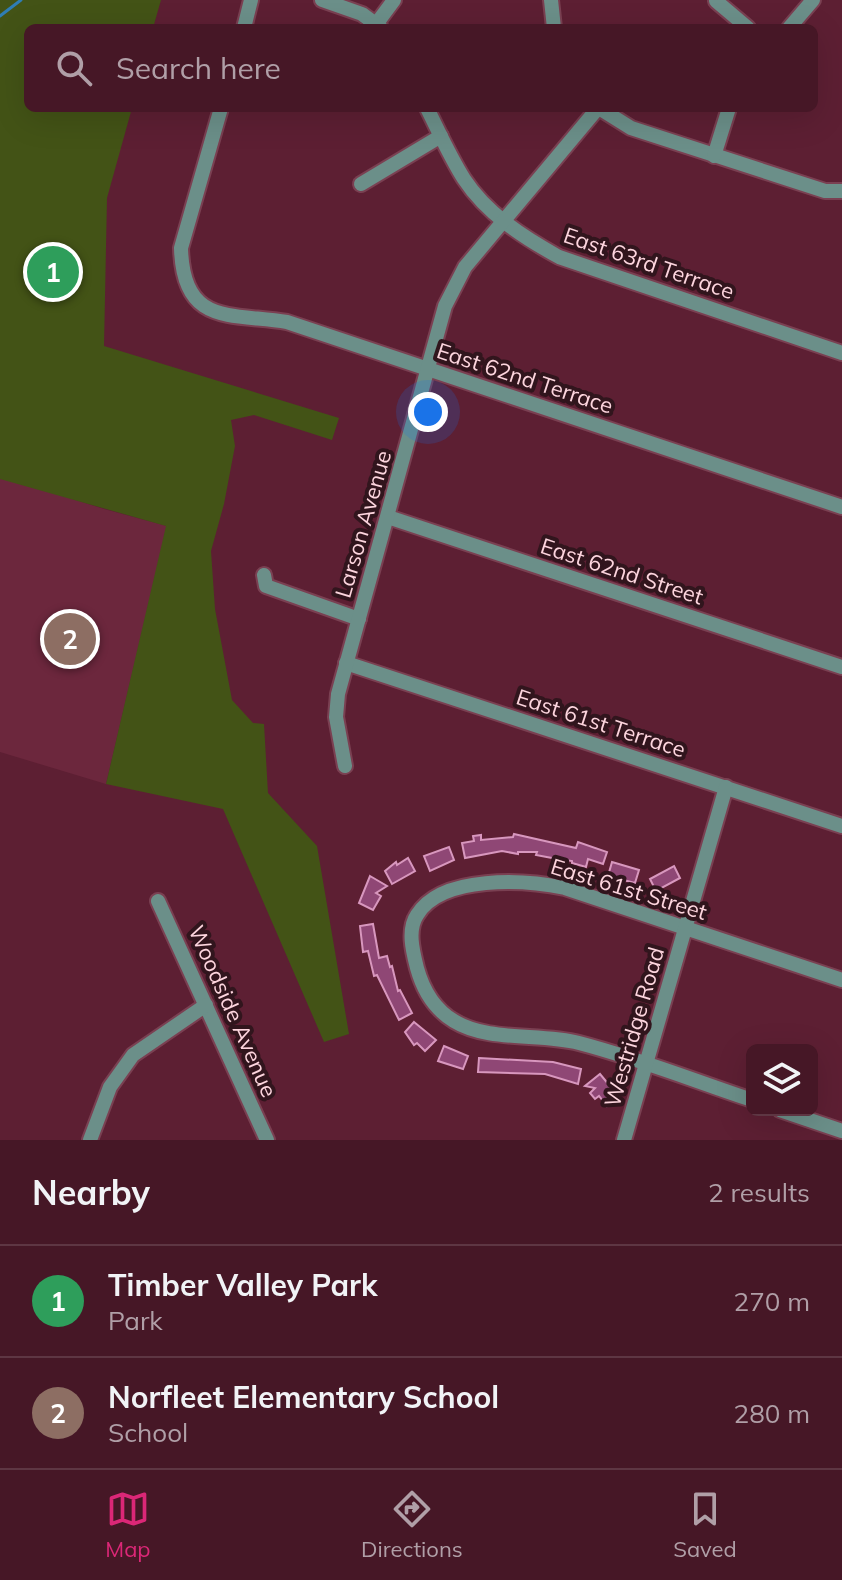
<!DOCTYPE html>
<style>
:root{--surface:#461726;--page:#4d202e;--text:#f1f3f6;--muted:#b09fa7;--line:#5e3643;--accent:#db2777}
body{margin:0;font-family:Mulish,sans-serif;background:var(--page);color:var(--text)}
.controls{position:absolute;right:24px;bottom:24px;display:grid;overflow:hidden;border-radius:12px;box-shadow:0 8px 32px #0002}
.controls button{width:72px;height:72px;display:grid;place-items:center;padding:0;border:0;border-bottom:2px solid var(--line);background:var(--surface);color:var(--text);font:40px sans-serif}
.you{position:absolute;left:428px;top:412px;width:28px;height:28px;margin:-20px;border:6px solid #fff;border-radius:50%;background:#1a73e8;box-shadow:0 0 0 12px #1a73e833}
.badge{display:grid;place-items:center;width:52px;height:52px;border-radius:50%;background:var(--accent);color:#fff;font-size:26px;font-weight:700}
.pin{position:absolute;translate:-50% -50%;border:4px solid #fff;box-shadow:0 2px 8px #0006}
.list{margin:0;padding:0;list-style:none}
h2{display:flex;justify-content:space-between;align-items:center;height:104px;margin:0;padding:0 32px;font-size:34px}
h2 small{font-size:26px;font-weight:400;color:var(--muted)}
.list li{display:grid;grid-template-columns:52px 1fr auto;gap:24px;align-items:center;box-sizing:border-box;height:112px;padding:0 32px;border-top:2px solid var(--line)}
.list b{display:block;font-size:30px;white-space:nowrap}
.list p{margin:0;font-size:26px;white-space:nowrap;color:var(--muted)}
.list em{font-size:26px;font-style:normal;color:var(--muted)}
.icon{flex:none;width:44px;height:44px;fill:none;stroke:currentColor;stroke-width:2;stroke-linecap:round;stroke-linejoin:round}
.map{position:relative;flex:none;width:842px;height:1140px;overflow:hidden}
.search{position:absolute;background:var(--surface);box-shadow:0 8px 32px #0002;left:24px;right:24px;top:24px;height:88px;display:flex;align-items:center;gap:20px;box-sizing:border-box;padding:0 28px;border-radius:12px;color:var(--muted);font-size:30px}
.sheet{height:328px;background:var(--surface)}
nav{display:flex;justify-content:space-around;align-items:center;box-sizing:border-box;height:112px;border-top:2px solid var(--line);background:var(--surface);font-size:22px;color:var(--muted)}
nav a{display:grid;justify-items:center;gap:4px}
nav .on{color:var(--accent)}
.map>svg:first-child{display:block}
.built{fill:#6c273d}
.green{fill:#435316}
.lines{fill:none;stroke-linecap:round;stroke-linejoin:round}
.stream{stroke:#2f7db4;stroke-width:3}
.building{fill:#8f4775;stroke:#d897be;stroke-width:2}
.minor-casing{stroke:#7a4052;stroke-width:18}
.minor{stroke:#6b8f89;stroke-width:14}
.labels{text-anchor:middle;stroke-width:8;stroke-linejoin:round;paint-order:stroke}
.street-label{font-size:22px;fill:#fdd5de;stroke:#31151d}
</style>
<div class="map">
<svg width="842" height="1140" viewBox="0 0 842 1140">
<rect width="100%" height="100%" fill="#5d1f33"/>
<path class="built" d="M 0,476 L 104,509 L 167,526 L 106,784 L 0,752 Z"/>
<path class="green" d="M 0,0 L 161,0 L 153,28 L 28,28 L 28,108 L 132,108 L 107,198 L 104,346 L 339,418 L 332,440 L 254,415 L 231,420 L 235,446 L 224,504 L 211,551 L 215,609 L 232,700 L 253,723 L 264,724 L 268,793 L 317,846 L 349,1034 L 324,1042 L 223,809 L 106,784 L 166,526 L 0,479 Z"/>
<g class="lines">
<path class="stream" d="M 0,16 L 21,0"/>
</g>
<g class="building">
<path d="M 514,834 L 576,848 L 578,842 L 607,852 L 603,864 L 588,859 L 586,867 L 572,863 L 572,861 L 552,858 L 536,855 L 537,852 L 518,852 L 518,854 L 502,851 L 465,858 L 462,843 L 474,841 L 473,836 L 481,835 L 481,840 L 513,837 Z"/>
<path d="M 449,847 L 454,860 L 430,871 L 424,856 Z"/>
<path d="M 408,858 L 415,871 L 392,884 L 385,871 L 396,862 L 397,865 Z"/>
<path d="M 612,862 L 639,870 L 635,883 L 608,876 Z"/>
<path d="M 674,866 L 680,878 L 656,891 L 650,879 Z"/>
<path d="M 370,876 L 387,886 L 376,893 L 381,896 L 373,910 L 359,903 Z"/>
<path d="M 373,924 L 379,958 L 387,956 L 390,967 L 392,966 L 398,991 L 400,990 L 412,1013 L 399,1020 L 377,975 L 374,976 L 368,951 L 363,952 L 360,926 Z"/>
<path d="M 414,1022 L 436,1040 L 425,1051 L 417,1043 L 414,1045 L 405,1032 Z"/>
<path d="M 444,1046 L 468,1056 L 463,1069 L 438,1061 Z"/>
<path d="M 479,1058 L 553,1062 L 581,1069 L 578,1084 L 545,1074 L 478,1072 Z"/>
<path d="M 600,1074 L 619,1097 L 607,1106 L 599,1096 L 595,1099 L 590,1093 L 595,1088 L 585,1086 Z"/>
</g>
<g class="lines">
<defs>
<g id="minor">
<path d="M 322,0 L 362,14 L 381,28"/>
<path d="M 551,0 L 554,28"/>
<path d="M 716,1 L 748,28"/>
<path d="M 377,23 L 394,0"/>
<path d="M 244,28 L 251,0"/>
<path d="M 789,28 L 813,0"/>
<path d="M 221,108 L 181,248 C 183,326 231,313 287,322 L 842,507"/>
<path d="M 427,108 C 439,132 450,157 464,179 C 487,214 523,237 559,257 L 842,353"/>
<path d="M 599,108 L 631,128 L 825,191 L 842,191"/>
<path d="M 714,156 L 729,108"/>
<path d="M 361,184 L 441,136"/>
<path d="M 388,517 L 842,667"/>
<path d="M 264,575 L 266,586 L 359,619"/>
<path d="M 346,663 L 842,826"/>
<path d="M 345,766 L 336,717 L 338,694 L 445,306 L 465,267 L 598,108"/>
<path d="M 158,901 L 267,1140"/>
<path d="M 752,1100 C 695,1081 637,1058 579,1043 C 540,1033 488,1042 454,1021 C 434,1009 423,990 417,968 C 413,952 407,930 417,915 C 442,874 526,880 565,888 L 842,980"/>
<path d="M 780,1110 L 842,1131"/>
<path d="M 90,1140 L 110,1087 L 133,1055 L 206,1005"/>
<path d="M 624,1140 L 726,787"/>
</g>
</defs>
<use href="#minor" class="minor-casing"/>
<use href="#minor" class="minor"/>
</g>
<g class="labels">
<g class="street-label">
<text transform="translate(649 263) rotate(19)" y="8">East 63rd Terrace</text>
<text transform="translate(525 378) rotate(18)" y="8">East 62nd Terrace</text>
<text transform="translate(363 524) rotate(-74)" y="8">Larson Avenue</text>
<text transform="translate(622 571) rotate(18)" y="8">East 62nd Street</text>
<text transform="translate(601 723) rotate(18)" y="8">East 61st Terrace</text>
<text transform="translate(629 889) rotate(17)" y="8">East 61st Street</text>
<text transform="translate(233 1011) rotate(66)" y="8">Woodside Avenue</text>
<text transform="translate(634 1027) rotate(-74)" y="8">Westridge Road</text>
</g>
</g>
</svg>
<div class="controls">
<button><svg class="icon" aria-label="layers" viewBox="0 0 24 24"><path d="M12 4l9 5-9 5-9-5zM3 14l9 5 9-5"/></svg></button>
</div>
<div class="you"></div>
<div class="pin badge" style="left:53px;top:272px;background:#2e9e5b">1</div>
<div class="pin badge" style="left:70px;top:639px;background:#8d6e63">2</div>
<div class="search"><svg class="icon" aria-label="search" viewBox="0 0 24 24"><circle cx="10" cy="10" r="6"/><path d="M15 15l6 6"/></svg>Search here</div>
</div>
<section class="sheet">
<h2>Nearby<small>2 results</small></h2>
<ul class="list">
<li><span class="badge" style="background:#2e9e5b">1</span><div><b>Timber Valley Park</b><p>Park</p></div><em>270 m</em></li>
<li><span class="badge" style="background:#8d6e63">2</span><div><b>Norfleet Elementary School</b><p>School</p></div><em>280 m</em></li>
</ul>
</section>
<nav>
<a class="on"><svg class="icon" aria-label="map" viewBox="0 0 24 24"><path d="M3 6l6-2 6 2 6-2v14l-6 2-6-2-6 2zM9 4v14M15 6v14"/></svg>Map</a>
<a><svg class="icon" aria-label="directions" viewBox="0 0 24 24"><path d="M12 3l9 9-9 9-9-9zM9 14v-3h6M13 9l2 2-2 2"/></svg>Directions</a>
<a><svg class="icon" aria-label="saved" viewBox="0 0 24 24"><path d="M7 4h10v16l-5-4-5 4z"/></svg>Saved</a>
</nav>
